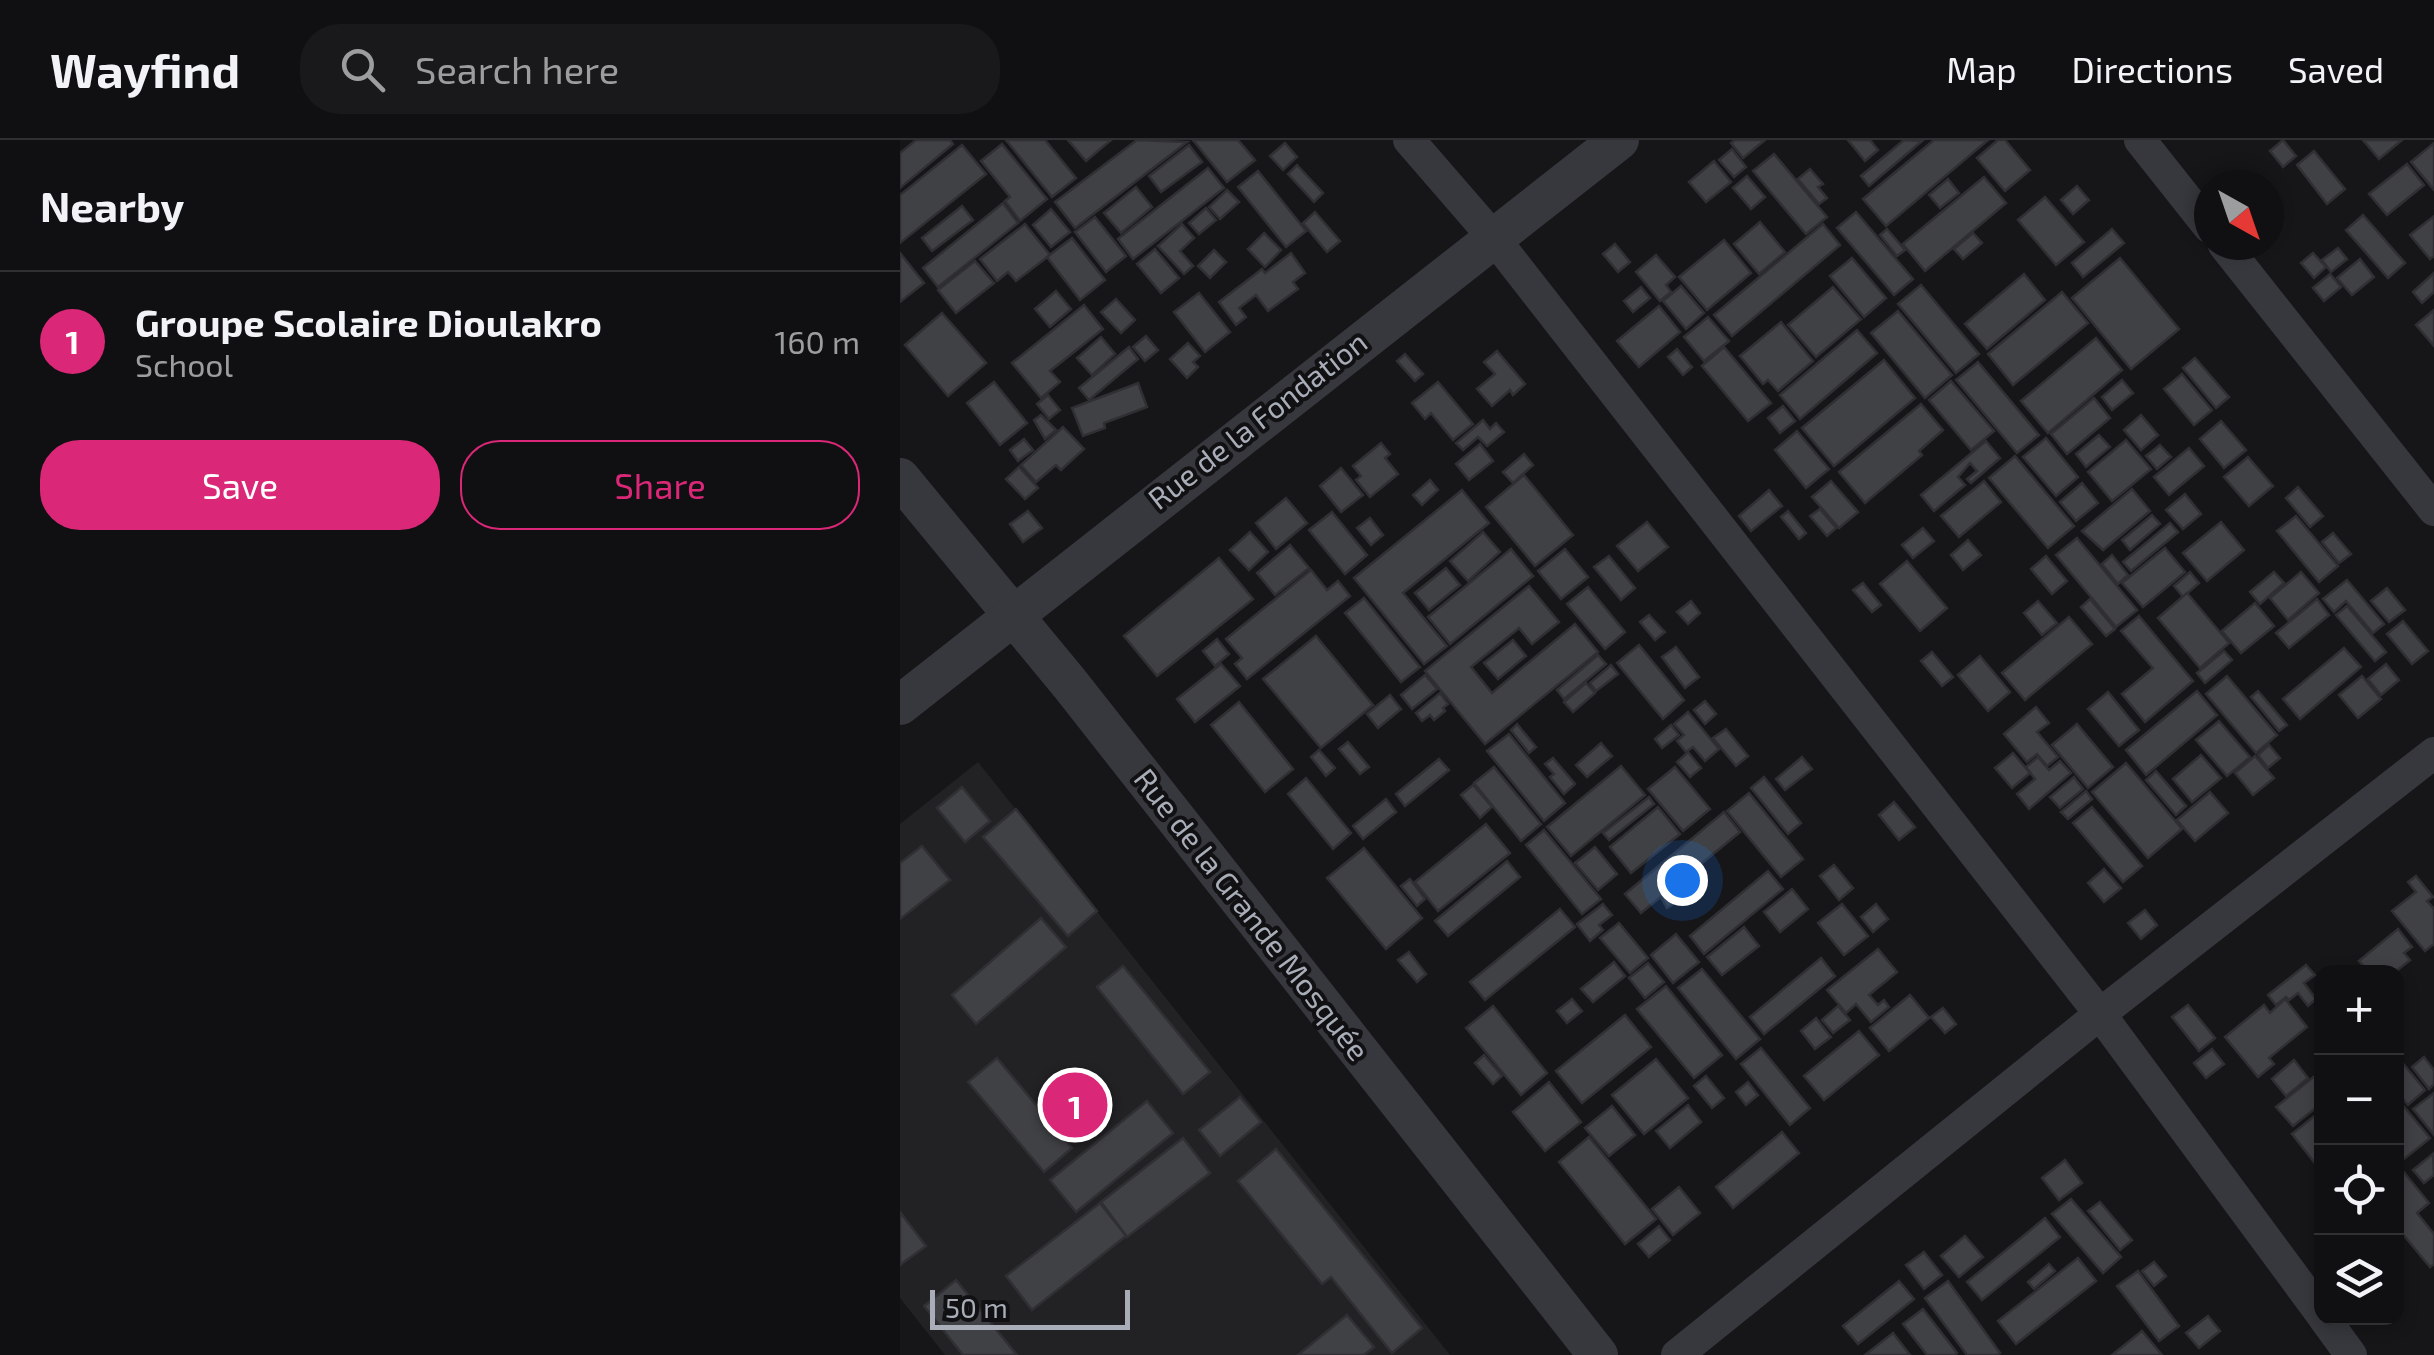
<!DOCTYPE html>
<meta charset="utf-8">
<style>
:root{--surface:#101012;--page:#19191b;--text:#f1f3f6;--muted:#9c9d9f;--line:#303032;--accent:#db2777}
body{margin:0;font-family:"Exo 2",sans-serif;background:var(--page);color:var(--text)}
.controls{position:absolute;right:30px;bottom:30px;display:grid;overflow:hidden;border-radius:20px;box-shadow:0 5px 15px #0003}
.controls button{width:90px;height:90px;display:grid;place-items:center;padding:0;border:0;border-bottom:2px solid var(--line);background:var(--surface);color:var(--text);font:50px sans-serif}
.compass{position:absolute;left:1294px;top:30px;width:90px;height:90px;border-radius:50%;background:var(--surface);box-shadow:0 5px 15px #0003;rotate:140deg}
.scale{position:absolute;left:30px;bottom:25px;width:200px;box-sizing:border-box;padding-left:10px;border:5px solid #a8adb8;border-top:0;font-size:28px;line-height:35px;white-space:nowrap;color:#a8adb8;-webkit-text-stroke:8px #111113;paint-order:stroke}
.you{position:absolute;left:782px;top:740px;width:35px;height:35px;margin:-25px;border:8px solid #fff;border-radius:50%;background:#1a73e8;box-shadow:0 0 0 15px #1a73e833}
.badge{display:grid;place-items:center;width:65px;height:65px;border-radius:50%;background:var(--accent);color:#fff;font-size:32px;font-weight:700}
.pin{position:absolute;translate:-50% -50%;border:5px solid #fff;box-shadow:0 2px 10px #0006}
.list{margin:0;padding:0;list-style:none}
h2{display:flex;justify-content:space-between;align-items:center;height:130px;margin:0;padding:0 40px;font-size:42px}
h2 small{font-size:32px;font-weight:400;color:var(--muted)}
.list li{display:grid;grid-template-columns:65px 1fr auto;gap:30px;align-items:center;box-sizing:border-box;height:140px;padding:0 40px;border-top:2px solid var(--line)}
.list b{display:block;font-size:38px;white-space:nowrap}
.list p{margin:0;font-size:32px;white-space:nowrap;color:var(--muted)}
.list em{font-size:32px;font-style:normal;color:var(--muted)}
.actions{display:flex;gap:20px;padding:30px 40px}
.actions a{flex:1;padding:22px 0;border:2px solid var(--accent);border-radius:40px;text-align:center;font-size:35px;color:var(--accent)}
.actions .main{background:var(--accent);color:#fff}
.icon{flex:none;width:55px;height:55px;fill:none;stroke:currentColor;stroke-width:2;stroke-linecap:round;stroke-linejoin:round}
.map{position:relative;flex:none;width:1534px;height:1215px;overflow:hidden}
header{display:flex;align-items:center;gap:60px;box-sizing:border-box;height:140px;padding:0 50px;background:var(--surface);border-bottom:2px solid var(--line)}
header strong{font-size:48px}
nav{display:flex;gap:55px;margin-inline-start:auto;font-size:35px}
.search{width:700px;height:90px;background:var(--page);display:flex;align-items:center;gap:25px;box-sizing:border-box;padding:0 35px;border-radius:40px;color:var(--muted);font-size:38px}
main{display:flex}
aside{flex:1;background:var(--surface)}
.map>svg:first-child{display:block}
.built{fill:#222225}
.building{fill:#404145;stroke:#303034;stroke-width:2.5}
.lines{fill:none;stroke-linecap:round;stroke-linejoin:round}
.minor{stroke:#37383d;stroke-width:32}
.tertiary{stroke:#37383d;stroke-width:40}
.labels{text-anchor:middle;stroke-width:8;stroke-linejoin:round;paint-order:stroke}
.street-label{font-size:30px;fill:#a8adb8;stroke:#111113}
</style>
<header>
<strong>Wayfind</strong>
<div class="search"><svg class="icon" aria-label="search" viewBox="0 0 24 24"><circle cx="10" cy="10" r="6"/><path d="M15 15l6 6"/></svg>Search here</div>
<nav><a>Map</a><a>Directions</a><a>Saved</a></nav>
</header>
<main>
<aside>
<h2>Nearby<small></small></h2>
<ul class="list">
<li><span class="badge">1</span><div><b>Groupe Scolaire Dioulakro</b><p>School</p></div><em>160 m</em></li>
</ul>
<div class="actions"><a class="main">Save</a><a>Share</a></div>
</aside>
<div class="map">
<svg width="1534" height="1215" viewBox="0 0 1534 1215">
<rect width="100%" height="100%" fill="#161618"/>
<path class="built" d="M 78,622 L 550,1215 L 45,1215 L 0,1158 L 0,684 Z"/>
<g class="building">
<path d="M 16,0 L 50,0 L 53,4 L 0,48 L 0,13 Z"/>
<path d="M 106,0 L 145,0 L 176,38 L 152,57 Z"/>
<path d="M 168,0 L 211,0 L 186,21 Z"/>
<path d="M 237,0 L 287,2 L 175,88 L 155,62 Z"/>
<path d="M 293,0 L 338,0 L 355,20 L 327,42 Z"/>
<path d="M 835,0 L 865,0 L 843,18 L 831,3 Z"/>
<path d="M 948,0 L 970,0 L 978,10 L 965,21 Z"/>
<path d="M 1004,0 L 1022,1 L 969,46 L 961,36 Z"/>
<path d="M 1034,0 L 1088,0 L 986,86 L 963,59 Z"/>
<path d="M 1098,0 L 1105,0 L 1130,30 L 1105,51 L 1077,18 Z"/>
<path d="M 1383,0 L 1396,16 L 1383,27 L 1370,11 Z"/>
<path d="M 1463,0 L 1502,0 L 1479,19 Z"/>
<path d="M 385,3 L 397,17 L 383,30 L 370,16 Z"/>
<path d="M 1534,3 L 1534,50 L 1511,22 Z"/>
<path d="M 102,4 L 147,59 L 120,81 L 105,61 L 110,57 L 81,21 Z"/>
<path d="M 62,5 L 86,34 L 0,103 L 0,55 Z"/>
<path d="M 289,5 L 302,22 L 261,52 L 249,36 Z"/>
<path d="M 832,9 L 846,27 L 834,37 L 819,20 Z"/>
<path d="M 1414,11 L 1445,49 L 1427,64 L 1397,25 Z"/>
<path d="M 874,14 L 927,77 L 906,94 L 853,31 Z"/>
<path d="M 814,21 L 831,42 L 806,62 L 789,42 Z"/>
<path d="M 1507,24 L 1524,45 L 1487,75 L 1469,54 Z"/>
<path d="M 397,25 L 423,53 L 414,62 L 388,34 Z"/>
<path d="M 308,28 L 324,48 L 233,119 L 218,99 Z"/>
<path d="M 910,29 L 923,44 L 918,47 L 927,58 L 919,64 L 898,39 Z"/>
<path d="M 358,31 L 406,91 L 386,107 L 338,47 Z"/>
<path d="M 847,36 L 865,57 L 851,69 L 833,48 Z"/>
<path d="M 1084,37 L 1106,63 L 1025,131 L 1003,104 Z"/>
<path d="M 1048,39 L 1059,53 L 1040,68 L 1029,55 Z"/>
<path d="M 1177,46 L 1189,60 L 1173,74 L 1161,60 Z"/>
<path d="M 236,47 L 252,67 L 221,93 L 204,73 Z"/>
<path d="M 327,50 L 339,62 L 320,79 L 309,67 Z"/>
<path d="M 1145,57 L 1184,102 L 1156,125 L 1118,80 Z"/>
<path d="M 103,63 L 118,83 L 38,147 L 23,128 Z"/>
<path d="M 62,66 L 73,80 L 32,111 L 22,98 Z"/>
<path d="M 306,68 L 316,80 L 299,94 L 289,83 Z"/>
<path d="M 151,69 L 170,92 L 151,107 L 133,85 Z"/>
<path d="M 415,72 L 440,101 L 427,112 L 403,83 Z"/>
<path d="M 956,72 L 1013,139 L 994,155 L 937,88 Z"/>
<path d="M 1463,75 L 1505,123 L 1488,138 L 1446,90 Z"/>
<path d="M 1534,76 L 1534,116 L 1530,119 L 1510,95 Z"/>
<path d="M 195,77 L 226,116 L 206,132 L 175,92 Z"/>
<path d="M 860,82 L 885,112 L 859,134 L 834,104 Z"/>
<path d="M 125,84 L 150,115 L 116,141 L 108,132 L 97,141 L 80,119 Z"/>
<path d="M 282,84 L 294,98 L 280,111 L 293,126 L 284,134 L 258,106 Z"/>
<path d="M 923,84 L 940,105 L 832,196 L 814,175 Z"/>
<path d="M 987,89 L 1005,110 L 997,116 L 980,95 Z"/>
<path d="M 1212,89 L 1224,103 L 1183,137 L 1172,123 Z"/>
<path d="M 364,93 L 381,110 L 365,127 L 348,109 Z"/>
<path d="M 1073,93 L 1082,103 L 1063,119 L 1054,109 Z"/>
<path d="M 172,98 L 205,140 L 180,160 L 147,117 Z"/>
<path d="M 824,100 L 851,133 L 807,170 L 779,137 Z"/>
<path d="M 715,104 L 730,122 L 718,132 L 703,114 Z"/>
<path d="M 1438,108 L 1447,119 L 1431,132 L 1422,120 Z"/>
<path d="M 255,109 L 279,138 L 261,153 L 237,124 Z"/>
<path d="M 314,110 L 326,122 L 310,138 L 298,126 Z"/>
<path d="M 0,113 L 24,143 L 0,162 Z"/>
<path d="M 391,113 L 405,133 L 393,142 L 398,149 L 368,171 L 356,155 L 339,168 L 346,177 L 336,185 L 319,162 L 362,129 L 365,133 Z"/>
<path d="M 1413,113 L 1426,127 L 1414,138 L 1401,123 Z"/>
<path d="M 756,115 L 775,137 L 766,145 L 771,152 L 760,161 L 736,132 Z"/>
<path d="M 952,118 L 986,158 L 964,177 L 930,136 Z"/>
<path d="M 1220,118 L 1279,189 L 1231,229 L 1172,158 Z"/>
<path d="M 1460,119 L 1474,137 L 1452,155 L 1437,138 Z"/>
<path d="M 75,121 L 94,143 L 56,173 L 38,150 Z"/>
<path d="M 1534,133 L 1534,152 L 1522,163 L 1513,152 Z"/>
<path d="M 1124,134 L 1145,160 L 1087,209 L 1065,184 Z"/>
<path d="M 1430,134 L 1441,147 L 1424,161 L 1413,148 Z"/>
<path d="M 1021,145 L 1079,214 L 1056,233 L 998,164 Z"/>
<path d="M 781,146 L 804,173 L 786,189 L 763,161 Z"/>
<path d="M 741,147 L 750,158 L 733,172 L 724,161 Z"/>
<path d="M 933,147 L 961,179 L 916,217 L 888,185 Z"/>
<path d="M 156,151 L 171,169 L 150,187 L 135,169 Z"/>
<path d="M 1162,152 L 1188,183 L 1113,245 L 1088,214 Z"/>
<path d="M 299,153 L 330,192 L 305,212 L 274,172 Z"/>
<path d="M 216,159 L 235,180 L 221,193 L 201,172 Z"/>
<path d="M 184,165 L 203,189 L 150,231 L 160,242 L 141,258 L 112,223 Z"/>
<path d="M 759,166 L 780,192 L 739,227 L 717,201 Z"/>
<path d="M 1534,170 L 1534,206 L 1516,185 Z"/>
<path d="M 998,171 L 1052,235 L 1025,258 L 971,193 Z"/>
<path d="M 42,173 L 86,223 L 48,256 L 5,205 Z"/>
<path d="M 808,177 L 829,201 L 804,221 L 784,197 Z"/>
<path d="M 881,182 L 913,221 L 878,251 L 868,240 L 863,244 L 840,216 Z"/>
<path d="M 957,190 L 977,213 L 900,279 L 880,255 Z"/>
<path d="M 246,196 L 258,210 L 245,221 L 233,207 Z"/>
<path d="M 201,197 L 215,214 L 192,235 L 177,218 Z"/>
<path d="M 1196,198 L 1222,230 L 1148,293 L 1121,261 Z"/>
<path d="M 288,203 L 300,216 L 293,222 L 298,227 L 287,238 L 270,219 Z"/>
<path d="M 229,207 L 238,219 L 189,260 L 179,248 Z"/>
<path d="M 824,207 L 871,263 L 848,281 L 802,226 Z"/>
<path d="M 777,209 L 792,227 L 783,235 L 768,217 Z"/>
<path d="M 597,211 L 625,244 L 613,255 L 610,250 L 592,266 L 577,249 L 595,234 L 584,222 Z"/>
<path d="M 505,214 L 523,234 L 515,241 L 497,221 Z"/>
<path d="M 1295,218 L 1329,257 L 1316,268 L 1283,228 Z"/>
<path d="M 984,220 L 1015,258 L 934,326 L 902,288 Z"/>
<path d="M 1078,222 L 1139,295 L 1117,313 L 1056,240 Z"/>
<path d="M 1282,234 L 1312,270 L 1294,285 L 1264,249 Z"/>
<path d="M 1222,240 L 1233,253 L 1212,270 L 1202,257 Z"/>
<path d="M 1051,241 L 1094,291 L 1071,310 L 1029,260 Z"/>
<path d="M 94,242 L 127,283 L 100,305 L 67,263 Z"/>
<path d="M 538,242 L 573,284 L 553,300 L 531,273 L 525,279 L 512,263 Z"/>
<path d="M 238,243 L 247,267 L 204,283 L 205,288 L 183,296 L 172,268 Z"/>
<path d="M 148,255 L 160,270 L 149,279 L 137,264 Z"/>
<path d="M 1194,258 L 1210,278 L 1167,314 L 1151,294 Z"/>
<path d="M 1021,264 L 1043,290 L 1019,311 L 1022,315 L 965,363 L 939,332 Z"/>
<path d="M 883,266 L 895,281 L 880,293 L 868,278 Z"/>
<path d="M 141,275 L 156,290 L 145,299 L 134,280 Z"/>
<path d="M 1241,275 L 1258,295 L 1241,310 L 1224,290 Z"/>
<path d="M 583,280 L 590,289 L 596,283 L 604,292 L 587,306 L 578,297 L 563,310 L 556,303 Z"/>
<path d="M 1321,281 L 1346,310 L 1324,328 L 1300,299 Z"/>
<path d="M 163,287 L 184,309 L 161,330 L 156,325 L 136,342 L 121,325 Z"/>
<path d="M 897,291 L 929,329 L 906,348 L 875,310 Z"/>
<path d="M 1199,295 L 1210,307 L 1186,327 L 1176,314 Z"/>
<path d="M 1146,298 L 1178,337 L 1156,356 L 1123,317 Z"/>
<path d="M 124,299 L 133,310 L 118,321 L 110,310 Z"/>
<path d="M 1226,300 L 1251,329 L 1212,361 L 1188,332 Z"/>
<path d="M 1086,301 L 1100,318 L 1071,343 L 1067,339 L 1077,331 L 1070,323 L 1058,337 L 1065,345 L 1034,371 L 1021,355 Z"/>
<path d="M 481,303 L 490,314 L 485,318 L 498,334 L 470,357 L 456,340 L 461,336 L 453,326 Z"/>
<path d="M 580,304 L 593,321 L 569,340 L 556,324 Z"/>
<path d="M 1260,305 L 1271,317 L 1257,329 L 1246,316 Z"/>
<path d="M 1289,308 L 1304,326 L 1269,355 L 1254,337 Z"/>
<path d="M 624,314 L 633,325 L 613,343 L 603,332 Z"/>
<path d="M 1115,316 L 1174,386 L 1148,408 L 1089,338 Z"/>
<path d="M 1348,317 L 1373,346 L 1349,366 L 1324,337 Z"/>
<path d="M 119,327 L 138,348 L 125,359 L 106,339 Z"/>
<path d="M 441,328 L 463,355 L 441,372 L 420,346 Z"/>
<path d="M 624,335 L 673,395 L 635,426 L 586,367 Z"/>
<path d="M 530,340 L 538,350 L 522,365 L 513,355 Z"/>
<path d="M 931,341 L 958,372 L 939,388 L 912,357 Z"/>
<path d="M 1084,341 L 1101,362 L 1059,397 L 1041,376 Z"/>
<path d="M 1182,343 L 1198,363 L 1176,381 L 1160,362 Z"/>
<path d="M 1398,347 L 1423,376 L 1410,387 L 1386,358 Z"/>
<path d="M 1232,349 L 1250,371 L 1203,410 L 1182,391 Z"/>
<path d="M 562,350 L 589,383 L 503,453 L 547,506 L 524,524 L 454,438 Z"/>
<path d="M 869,350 L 882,366 L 851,391 L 839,376 Z"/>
<path d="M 1285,354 L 1301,374 L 1283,389 L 1266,370 Z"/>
<path d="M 386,358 L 407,383 L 376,409 L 356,383 Z"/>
<path d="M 920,369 L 936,388 L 927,396 L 910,376 Z"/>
<path d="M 128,371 L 142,388 L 123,402 L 110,384 Z"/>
<path d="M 888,371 L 906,393 L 899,399 L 881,377 Z"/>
<path d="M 432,372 L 467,415 L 445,434 L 409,390 Z"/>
<path d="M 1252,375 L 1260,384 L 1230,410 L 1222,400 Z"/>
<path d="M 1396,376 L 1438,426 L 1419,442 L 1377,391 Z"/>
<path d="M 470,378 L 483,395 L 471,405 L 457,388 Z"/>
<path d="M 747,382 L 768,407 L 738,431 L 717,406 Z"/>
<path d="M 1321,382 L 1344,410 L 1307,441 L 1283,413 Z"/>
<path d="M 1270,383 L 1278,392 L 1231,431 L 1223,422 Z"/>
<path d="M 1023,388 L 1034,401 L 1013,418 L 1002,405 Z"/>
<path d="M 350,392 L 368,412 L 349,430 L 330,410 Z"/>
<path d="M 583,392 L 600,412 L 568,441 L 550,421 Z"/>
<path d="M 1433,393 L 1451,414 L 1439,423 L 1422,402 Z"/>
<path d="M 1177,398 L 1237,470 L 1216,487 L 1156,415 Z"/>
<path d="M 1068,400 L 1081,415 L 1063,430 L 1051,415 Z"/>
<path d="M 390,405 L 409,428 L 375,455 L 357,433 Z"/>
<path d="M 1265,408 L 1285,432 L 1243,467 L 1222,443 Z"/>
<path d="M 611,409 L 633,436 L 550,504 L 528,477 Z"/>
<path d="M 665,409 L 688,437 L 661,459 L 638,431 Z"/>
<path d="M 1212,415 L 1228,435 L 1218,444 L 1202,424 Z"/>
<path d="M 709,416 L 735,448 L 721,460 L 694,427 Z"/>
<path d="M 1146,416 L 1167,441 L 1152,454 L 1131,429 Z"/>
<path d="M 319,418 L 353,459 L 257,536 L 224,496 Z"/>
<path d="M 1007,421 L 1047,468 L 1020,491 L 980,444 Z"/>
<path d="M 546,428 L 560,445 L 529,470 L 515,453 Z"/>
<path d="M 411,430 L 427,450 L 438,441 L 450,456 L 347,539 L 335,524 L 342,518 L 326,499 Z"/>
<path d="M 1290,432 L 1299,443 L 1283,457 L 1274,446 Z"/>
<path d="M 1374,432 L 1384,443 L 1360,464 L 1350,452 Z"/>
<path d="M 1401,432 L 1419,453 L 1388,480 L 1370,458 Z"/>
<path d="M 1447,440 L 1484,484 L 1473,493 L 1446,461 L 1434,472 L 1423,459 Z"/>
<path d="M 963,443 L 981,465 L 972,472 L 953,450 Z"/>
<path d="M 629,446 L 659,482 L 632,504 L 619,488 L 571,527 L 592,553 L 675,484 L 698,512 L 585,604 L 525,531 Z"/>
<path d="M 688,447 L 725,492 L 705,509 L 667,464 Z"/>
<path d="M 1487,448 L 1505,470 L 1489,482 L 1471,461 Z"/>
<path d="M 1287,453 L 1329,503 L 1300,528 L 1258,478 Z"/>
<path d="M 464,458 L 520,527 L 501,542 L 445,473 Z"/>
<path d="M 1190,459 L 1215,489 L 1206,496 L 1181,467 Z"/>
<path d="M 1417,459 L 1429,475 L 1389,508 L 1376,493 Z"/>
<path d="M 791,461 L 800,473 L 788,484 L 777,472 Z"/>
<path d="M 1138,461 L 1157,483 L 1142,495 L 1124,473 Z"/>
<path d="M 1355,463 L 1374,486 L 1341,513 L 1322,491 Z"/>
<path d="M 1447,466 L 1486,512 L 1475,521 L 1436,475 Z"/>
<path d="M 749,475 L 765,492 L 755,500 L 740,482 Z"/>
<path d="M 1239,476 L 1293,541 L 1245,582 L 1222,554 L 1253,528 L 1221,491 Z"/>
<path d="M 1169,477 L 1192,504 L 1125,560 L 1102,533 Z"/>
<path d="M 1503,481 L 1528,511 L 1512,524 L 1487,494 Z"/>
<path d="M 416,496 L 473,565 L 421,608 L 363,539 Z"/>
<path d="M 317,499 L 329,514 L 315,526 L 303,511 Z"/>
<path d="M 613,500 L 626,516 L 598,539 L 584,523 Z"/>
<path d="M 739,505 L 784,560 L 763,579 L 717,523 Z"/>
<path d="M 776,507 L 799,537 L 785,548 L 762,517 Z"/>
<path d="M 1444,508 L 1461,527 L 1400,579 L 1383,559 Z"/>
<path d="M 1324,511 L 1332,520 L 1305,543 L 1297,533 Z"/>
<path d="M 1032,512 L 1053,537 L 1042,546 L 1021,521 Z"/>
<path d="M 698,515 L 706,524 L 664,559 L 657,550 Z"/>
<path d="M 1080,516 L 1110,552 L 1088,571 L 1058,535 Z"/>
<path d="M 321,524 L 340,546 L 295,582 L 277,559 Z"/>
<path d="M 1486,524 L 1499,540 L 1481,555 L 1468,539 Z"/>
<path d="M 711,525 L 718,534 L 696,551 L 690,543 Z"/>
<path d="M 525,535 L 537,549 L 512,569 L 501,555 Z"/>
<path d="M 1327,536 L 1377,595 L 1356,613 L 1306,554 Z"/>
<path d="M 1462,536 L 1481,559 L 1458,578 L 1439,555 Z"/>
<path d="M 686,543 L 695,553 L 673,572 L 664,562 Z"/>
<path d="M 1297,551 L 1317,575 L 1246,635 L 1226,610 Z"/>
<path d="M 1358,551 L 1387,585 L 1379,591 L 1351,557 Z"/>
<path d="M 1208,552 L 1239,590 L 1219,606 L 1188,569 Z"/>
<path d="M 540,553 L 548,564 L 543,568 L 545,571 L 534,580 L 530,575 L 522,581 L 516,573 Z"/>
<path d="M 490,555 L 501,569 L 478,588 L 467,574 Z"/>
<path d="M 805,561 L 816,574 L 805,584 L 794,570 Z"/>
<path d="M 339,562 L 393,629 L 365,652 L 311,585 Z"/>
<path d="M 1136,567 L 1149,583 L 1137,592 L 1158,617 L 1147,626 L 1137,614 L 1127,622 L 1104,594 Z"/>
<path d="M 788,572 L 819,609 L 805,621 L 793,607 L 786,612 L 777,601 L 784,595 L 774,584 Z"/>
<path d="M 1319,581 L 1350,617 L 1327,636 L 1296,600 Z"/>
<path d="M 617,584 L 636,607 L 629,613 L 611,590 Z"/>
<path d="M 1177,584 L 1213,627 L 1188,648 L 1152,605 Z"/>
<path d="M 771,585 L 779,595 L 762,608 L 755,599 Z"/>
<path d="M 826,589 L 848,616 L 836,626 L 813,598 Z"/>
<path d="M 609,594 L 665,663 L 644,681 L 587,611 Z"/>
<path d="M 448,602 L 469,627 L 460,634 L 439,609 Z"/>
<path d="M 701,603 L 712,616 L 687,637 L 676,625 Z"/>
<path d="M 1369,605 L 1380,618 L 1368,628 L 1358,615 Z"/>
<path d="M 419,610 L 435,628 L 426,636 L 411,617 Z"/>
<path d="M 788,612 L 801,628 L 790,637 L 777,622 Z"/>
<path d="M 1113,613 L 1130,633 L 1112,648 L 1095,628 Z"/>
<path d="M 1301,615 L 1321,638 L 1292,662 L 1273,639 Z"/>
<path d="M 1355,616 L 1374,638 L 1353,655 L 1335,633 Z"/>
<path d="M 902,617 L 912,629 L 885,650 L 876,639 Z"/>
<path d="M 1138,617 L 1149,630 L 1160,621 L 1171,633 L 1129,669 L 1117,654 L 1135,639 L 1126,627 Z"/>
<path d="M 653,618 L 675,644 L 664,654 L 650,637 L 654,634 L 645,624 Z"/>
<path d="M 539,619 L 549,630 L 505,666 L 496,654 Z"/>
<path d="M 1226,623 L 1282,689 L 1248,718 L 1192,652 Z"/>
<path d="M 721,626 L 745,655 L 671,716 L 647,687 Z"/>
<path d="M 594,627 L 641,684 L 621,701 L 574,643 Z"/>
<path d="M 775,627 L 810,669 L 783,691 L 748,649 Z"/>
<path d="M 1256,631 L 1286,666 L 1276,675 L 1246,640 Z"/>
<path d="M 864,637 L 901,683 L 888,694 L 851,648 Z"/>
<path d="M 1174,637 L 1183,649 L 1160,668 L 1150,657 Z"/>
<path d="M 406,638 L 451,693 L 433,709 L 388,654 Z"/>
<path d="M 573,645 L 592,667 L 580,678 L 561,655 Z"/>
<path d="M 62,647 L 90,681 L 65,702 L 37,668 Z"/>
<path d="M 1186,651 L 1192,659 L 1168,679 L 1161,672 Z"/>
<path d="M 1310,652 L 1328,673 L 1295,701 L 1277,680 Z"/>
<path d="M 849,653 L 903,719 L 881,737 L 827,671 Z"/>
<path d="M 749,657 L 754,664 L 709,700 L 703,693 Z"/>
<path d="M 486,659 L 496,672 L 463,699 L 453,686 Z"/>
<path d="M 994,662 L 1015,687 L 999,700 L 979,675 Z"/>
<path d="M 758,667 L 780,694 L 731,733 L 710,707 Z"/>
<path d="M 1192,667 L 1242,726 L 1223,742 L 1173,683 Z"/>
<path d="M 116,669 L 197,771 L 168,796 L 83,697 Z"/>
<path d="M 824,672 L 840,692 L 741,773 L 725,754 Z"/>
<path d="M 586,684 L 610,713 L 538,771 L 515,742 Z"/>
<path d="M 644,690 L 701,759 L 682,774 L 626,705 Z"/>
<path d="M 22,706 L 50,740 L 0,779 L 0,723 Z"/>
<path d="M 695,707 L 717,734 L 698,750 L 675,723 Z"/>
<path d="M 464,708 L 522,778 L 486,809 L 427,738 Z"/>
<path d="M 607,721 L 620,737 L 548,796 L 535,781 Z"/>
<path d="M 934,725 L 953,748 L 939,760 L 920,736 Z"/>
<path d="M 1204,729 L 1221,748 L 1204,762 L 1188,743 Z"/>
<path d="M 868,731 L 883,749 L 804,814 L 790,796 Z"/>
<path d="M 1516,736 L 1533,757 L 1527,761 L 1534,769 L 1534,804 L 1525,811 L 1492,771 L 1516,752 L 1508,742 Z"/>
<path d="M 510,739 L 525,759 L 517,766 L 501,746 Z"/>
<path d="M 789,743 L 794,751 L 767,768 L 762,759 Z"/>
<path d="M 892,749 L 908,769 L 880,792 L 864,772 Z"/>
<path d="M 703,764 L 712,775 L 699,785 L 703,790 L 690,801 L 677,784 Z"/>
<path d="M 942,764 L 968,796 L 944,815 L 918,783 Z"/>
<path d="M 976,764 L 988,779 L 973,792 L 961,777 Z"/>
<path d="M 660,769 L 675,787 L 585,860 L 570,842 Z"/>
<path d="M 1245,770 L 1257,785 L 1241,799 L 1228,783 Z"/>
<path d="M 141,778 L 166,807 L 76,884 L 52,855 Z"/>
<path d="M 719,783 L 748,818 L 730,833 L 700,798 Z"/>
<path d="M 844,787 L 859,806 L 822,835 L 807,817 Z"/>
<path d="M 1498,789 L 1512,807 L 1504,813 L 1510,820 L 1495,832 L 1469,832 L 1459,821 Z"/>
<path d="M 776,794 L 799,822 L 773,843 L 751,815 Z"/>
<path d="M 978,809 L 997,832 L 969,855 L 978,865 L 984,860 L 989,867 L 971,882 L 956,864 L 946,873 L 927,850 Z"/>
<path d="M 509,812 L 526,834 L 517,842 L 498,820 Z"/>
<path d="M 921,818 L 935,836 L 864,894 L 850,877 Z"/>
<path d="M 714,822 L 725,836 L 693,862 L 681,849 Z"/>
<path d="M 748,823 L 764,842 L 745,858 L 729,838 Z"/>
<path d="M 1406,825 L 1415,835 L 1404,843 L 1416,859 L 1408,866 L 1398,853 L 1389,860 L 1386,857 L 1376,865 L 1368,855 Z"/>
<path d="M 223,826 L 310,932 L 283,954 L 197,847 Z"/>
<path d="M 802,829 L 860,899 L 836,919 L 778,848 Z"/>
<path d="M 766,846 L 822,915 L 794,938 L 737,869 Z"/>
<path d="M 1010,855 L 1029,878 L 989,911 L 970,888 Z"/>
<path d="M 672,859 L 682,871 L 667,883 L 657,871 Z"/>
<path d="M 1385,859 L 1407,887 L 1369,918 L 1374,924 L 1358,937 L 1325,897 L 1364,865 L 1370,873 Z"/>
<path d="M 1288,865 L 1315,898 L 1299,911 L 1272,877 Z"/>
<path d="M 593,866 L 647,933 L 621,955 L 566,888 Z"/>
<path d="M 938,866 L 950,880 L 933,893 L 922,880 Z"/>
<path d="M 1043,868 L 1056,884 L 1045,893 L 1031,877 Z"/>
<path d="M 725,875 L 751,907 L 682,963 L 656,931 Z"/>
<path d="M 916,878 L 931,897 L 915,909 L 901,891 Z"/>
<path d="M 959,891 L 979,915 L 924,960 L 904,936 Z"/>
<path d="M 861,908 L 910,968 L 890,985 L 841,924 Z"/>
<path d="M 1312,909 L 1324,924 L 1306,938 L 1294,923 Z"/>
<path d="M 584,915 L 602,936 L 593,944 L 575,923 Z"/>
<path d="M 1496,915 L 1525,950 L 1508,965 L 1496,951 Z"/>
<path d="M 1524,917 L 1534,930 L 1534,944 L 1529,949 L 1512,927 Z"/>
<path d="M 97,918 L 172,1008 L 144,1032 L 68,942 Z"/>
<path d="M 756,919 L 788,958 L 744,994 L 712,955 Z"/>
<path d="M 1394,920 L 1408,938 L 1386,956 L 1372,939 Z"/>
<path d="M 1416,935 L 1422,942 L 1422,963 L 1393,986 L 1376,967 Z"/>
<path d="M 806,936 L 824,958 L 812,968 L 794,946 Z"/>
<path d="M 649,942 L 681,982 L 645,1011 L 613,972 Z"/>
<path d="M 848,942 L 858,955 L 846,965 L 836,952 Z"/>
<path d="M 1534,953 L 1534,995 L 1513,969 Z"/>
<path d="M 340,957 L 361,982 L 320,1016 L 299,990 Z"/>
<path d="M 1496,957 L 1530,998 L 1504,1019 L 1496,1010 Z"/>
<path d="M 247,961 L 273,993 L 176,1072 L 150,1040 Z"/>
<path d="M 788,965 L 801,982 L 770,1008 L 756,991 Z"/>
<path d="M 712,966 L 735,995 L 709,1016 L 685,988 Z"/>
<path d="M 1422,970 L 1422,1031 L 1421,1031 L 1392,994 Z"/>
<path d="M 882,992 L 899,1013 L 833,1068 L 816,1047 Z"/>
<path d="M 689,997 L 756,1079 L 725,1104 L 659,1022 Z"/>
<path d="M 283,998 L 310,1033 L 227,1097 L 201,1062 Z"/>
<path d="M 376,1009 L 522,1188 L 492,1213 L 431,1137 L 422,1144 L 338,1041 Z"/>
<path d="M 1533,1014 L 1534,1035 L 1524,1043 L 1513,1030 Z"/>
<path d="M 1165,1020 L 1182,1043 L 1159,1060 L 1142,1038 Z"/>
<path d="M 1503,1031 L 1529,1063 L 1517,1073 L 1534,1094 L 1534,1124 L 1530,1127 L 1496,1086 L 1496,1036 Z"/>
<path d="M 779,1047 L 800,1073 L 773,1095 L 752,1069 Z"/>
<path d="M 1171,1059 L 1221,1117 L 1203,1133 L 1152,1074 Z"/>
<path d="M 1200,1062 L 1232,1100 L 1220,1110 L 1188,1071 Z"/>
<path d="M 200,1063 L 226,1096 L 132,1170 L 106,1136 Z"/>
<path d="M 0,1072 L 26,1106 L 0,1125 Z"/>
<path d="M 1145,1078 L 1160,1097 L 1082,1160 L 1067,1142 Z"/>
<path d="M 759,1086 L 770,1100 L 749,1117 L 738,1104 Z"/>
<path d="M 1065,1096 L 1083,1117 L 1059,1137 L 1041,1116 Z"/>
<path d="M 1024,1112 L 1042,1135 L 1024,1149 L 1006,1125 Z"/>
<path d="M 1178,1118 L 1196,1141 L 1116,1204 L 1098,1181 Z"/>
<path d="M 1254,1122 L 1266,1136 L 1254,1146 L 1242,1131 Z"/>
<path d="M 1149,1124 L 1155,1131 L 1134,1149 L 1128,1142 Z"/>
<path d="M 1238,1131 L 1279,1186 L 1259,1201 L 1217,1146 Z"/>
<path d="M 56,1140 L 117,1215 L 63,1215 L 24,1166 Z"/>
<path d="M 999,1141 L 1014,1159 L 958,1204 L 943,1186 Z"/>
<path d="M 1048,1141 L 1100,1213 L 1097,1215 L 1067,1215 L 1025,1158 Z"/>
<path d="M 1023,1169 L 1057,1213 L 1055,1215 L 1027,1215 L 1003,1184 Z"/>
<path d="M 447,1175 L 474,1207 L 464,1215 L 398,1215 Z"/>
<path d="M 1308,1176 L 1320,1191 L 1299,1208 L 1286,1193 Z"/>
<path d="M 1242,1191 L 1262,1215 L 1212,1215 Z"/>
<path d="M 993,1193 L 1010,1215 L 965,1215 Z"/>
</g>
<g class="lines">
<g class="minor">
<path d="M 509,0 L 593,97 L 1200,874 L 1422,1175"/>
<path d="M 1240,0 L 1309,87"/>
<path d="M 1324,105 L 1534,370"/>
<path d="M 1424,1178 L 1451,1215"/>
<path d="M 777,1215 L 1200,874 L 1534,613"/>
</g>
<g class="tertiary">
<path d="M 0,338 L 170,544 L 698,1215"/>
<path d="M 0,565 L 719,0"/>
</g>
</g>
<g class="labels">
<g class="street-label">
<text transform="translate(358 281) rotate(-38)" y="10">Rue de la Fondation</text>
<text transform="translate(351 775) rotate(52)" y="10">Rue de la Grande Mosquée</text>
</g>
</g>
</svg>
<div class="controls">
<button>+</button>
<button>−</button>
<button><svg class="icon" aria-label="locate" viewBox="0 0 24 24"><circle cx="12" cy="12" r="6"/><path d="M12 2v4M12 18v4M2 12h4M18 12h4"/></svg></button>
<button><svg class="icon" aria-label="layers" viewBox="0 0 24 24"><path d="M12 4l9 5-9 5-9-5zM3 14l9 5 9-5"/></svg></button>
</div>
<svg class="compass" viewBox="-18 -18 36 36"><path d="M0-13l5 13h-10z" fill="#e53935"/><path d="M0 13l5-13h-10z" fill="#9c9d9f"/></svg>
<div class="scale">50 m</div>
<div class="you"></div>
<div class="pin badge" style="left:175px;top:965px">1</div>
</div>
</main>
